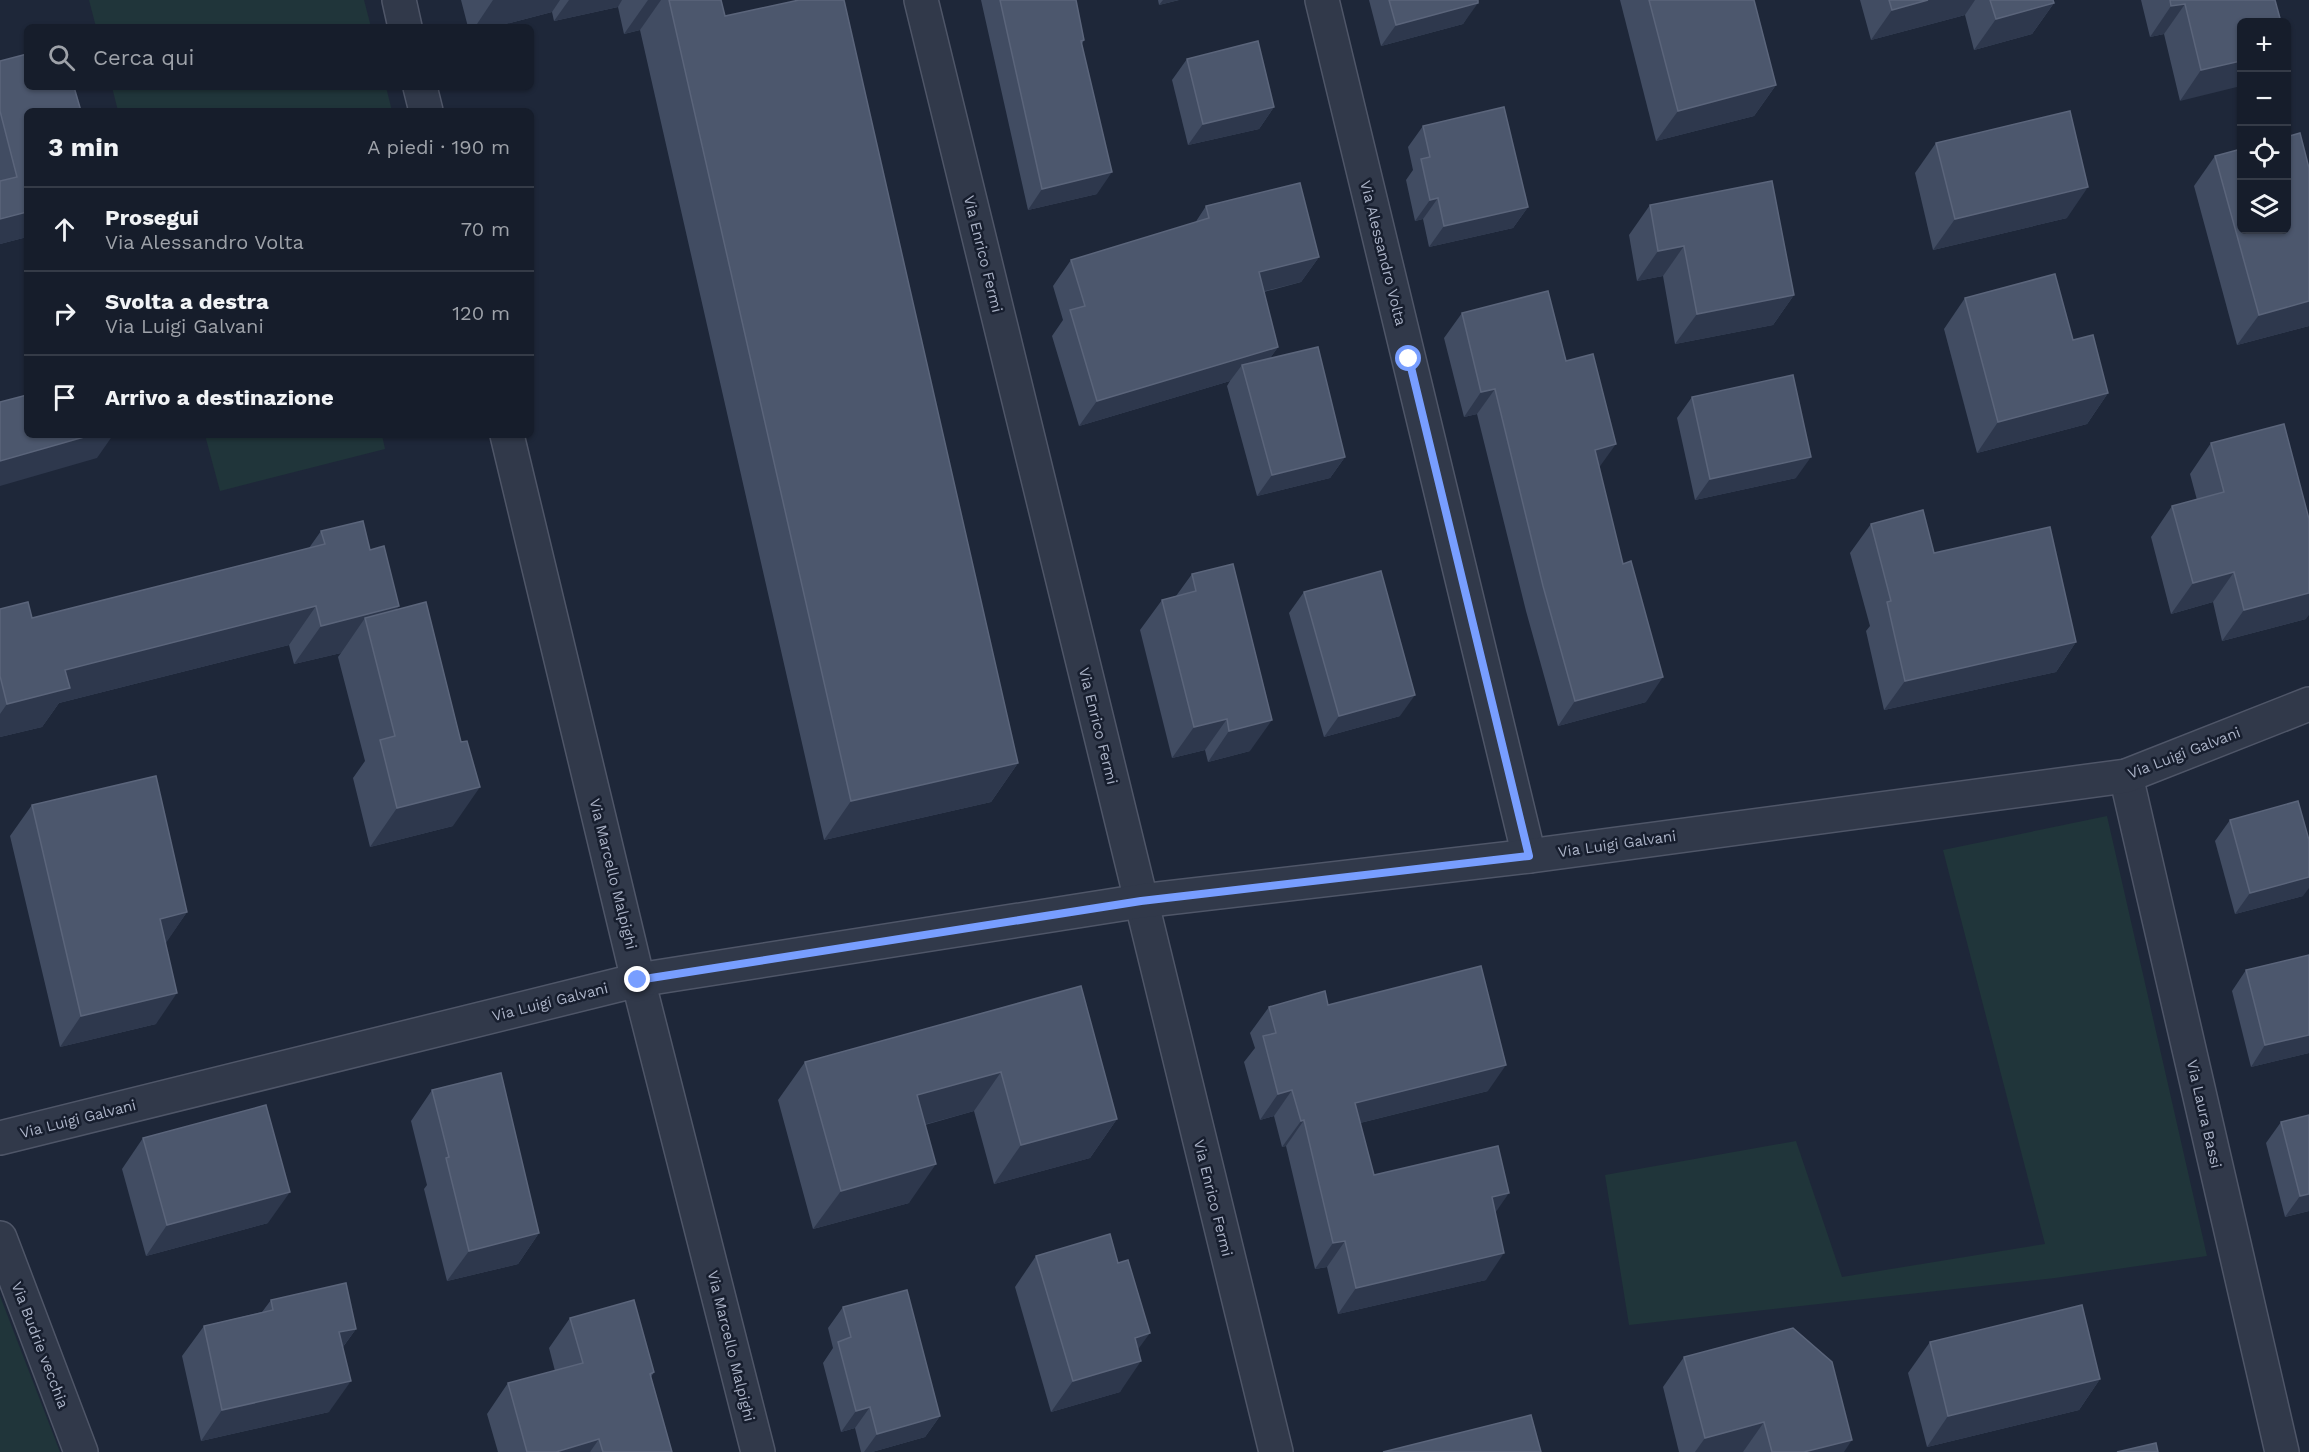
<!DOCTYPE html>
<html lang="it">
<meta charset="utf-8">
<style>
:root{--surface:#161d2b;--page:#232a37;--text:#f1f3f6;--muted:#9ea2a9;--line:#353b47}
body{margin:0;font-family:"Work Sans",sans-serif;background:var(--page);color:var(--text)}
.controls{position:absolute;right:18px;top:18px;display:grid;overflow:hidden;border-radius:9px;box-shadow:0 2px 4px #0004}
.controls button{width:54px;height:54px;display:grid;place-items:center;padding:0;border:0;border-bottom:2px solid var(--line);background:var(--surface);color:var(--text);font:30px sans-serif}
.stop{position:absolute;width:18px;height:18px;margin:-14px;border:4px solid #789eff;border-radius:50%;background:#fff}
.stop.end{background:#789eff;border-color:#fff;box-shadow:0 2px 6px #0008}
.list{margin:0;padding:0;list-style:none}
h2{display:flex;justify-content:space-between;align-items:center;height:78px;margin:0;padding:0 24px;font-size:26px}
h2 small{font-size:20px;font-weight:400;color:var(--muted)}
.list li{display:grid;grid-template-columns:39px 1fr auto;gap:18px;align-items:center;box-sizing:border-box;height:84px;padding:0 24px;border-top:2px solid var(--line)}
.list b{display:block;font-size:22px;white-space:nowrap}
.list p{margin:0;font-size:20px;white-space:nowrap;color:var(--muted)}
.list em{font-size:20px;font-style:normal;color:var(--muted)}
.icon{flex:none;width:33px;height:33px;fill:none;stroke:currentColor;stroke-width:2;stroke-linecap:round;stroke-linejoin:round}
.map{position:relative;flex:none;width:2309px;height:1452px;overflow:hidden}
.search{position:absolute;background:var(--surface);box-shadow:0 2px 4px #0004;left:24px;top:24px;width:510px;height:66px;display:flex;align-items:center;gap:15px;box-sizing:border-box;padding:0 21px;border-radius:9px;color:var(--muted);font-size:22px}
.panel{position:absolute;background:var(--surface);box-shadow:0 2px 4px #0004;left:24px;top:108px;width:510px;height:330px;border-radius:9px}
.map>svg:first-child{display:block}
.green{fill:#20353a}
.lines{fill:none;stroke-linecap:round;stroke-linejoin:round}
.minor-casing{stroke:#4f5668;stroke-width:36}
.minor{stroke:#31394a;stroke-width:33}
.wall{fill:#414c62}
.shaded-wall{fill:#2e384d}
.building{fill:#4c576d;stroke:#5b657b;stroke-width:1.5}
.route{stroke:#789eff;stroke-width:8}
.labels{text-anchor:middle;stroke-width:5;stroke-linejoin:round;paint-order:stroke}
.street-label{font-size:15px;fill:#abb3c7;stroke:#171e2e}
</style>
<div class="map">
<svg width="2309" height="1452" viewBox="0 0 2309 1452">
<rect width="100%" height="100%" fill="#1e2739"/>
<g class="green">
<path d="M 89,0 L 364,0 L 371,27 L 96,27 Z"/>
<path d="M 112,87 L 386,87 L 392,111 L 118,111 Z"/>
<path d="M 205,435 L 382,435 L 385,449 L 220,491 Z"/>
<path d="M 2107,816 L 2207,1256 L 2055,1278 L 1629,1325 L 1605,1175 L 1796,1141 L 1842,1277 L 2045,1244 L 1943,850 Z"/>
<path d="M 0,1296 L 60,1452 L 0,1452 Z"/>
</g>
<g class="lines">
<defs>
<g id="minor">
<path d="M 399,0 L 405,27"/>
<path d="M 921,0 L 1276,1452"/>
<path d="M 1322,0 L 1529,856"/>
<path d="M 420,87 L 426,111"/>
<path d="M 507,435 L 638,980 L 758,1452"/>
<path d="M 2126,776 L 2282,1452"/>
<path d="M 0,1138 L 638,980 L 1141,901 L 1529,856 L 2126,776 L 2309,704"/>
<path d="M 0,1238 L 81,1452"/>
</g>
</defs>
<use href="#minor" class="minor-casing"/>
<use href="#minor" class="minor"/>
</g>
<g class="wall">
<path d="M 461,0 L 721,0 L 725,16 L 1018,763 L 991,802 L 824,840 L 640,30 L 624,34 L 618,7 L 554,21 L 552,12 L 494,27 L 468,27 Z"/>
<path d="M 981,0 L 1076,0 L 1084,40 L 1082,44 L 1097,194 L 1028,210 Z"/>
<path d="M 1158,0 L 1179,0 L 1159,5 Z"/>
<path d="M 1369,0 L 1478,0 L 1463,24 L 1381,46 Z"/>
<path d="M 1620,0 L 1754,0 L 1776,85 L 1754,116 L 1656,141 Z"/>
<path d="M 1860,0 L 2053,0 L 2054,3 L 2032,34 L 1974,50 L 1965,15 L 1871,40 Z"/>
<path d="M 2141,0 L 2275,0 L 2180,101 L 2164,34 L 2150,37 Z"/>
<path d="M 1187,59 L 1274,107 L 1259,129 L 1188,145 L 1172,80 Z"/>
<path d="M 0,61 L 27,111 L 27,237 L 0,244 Z"/>
<path d="M 1423,126 L 1528,207 L 1513,228 L 1429,247 L 1423,219 L 1415,221 L 1406,180 L 1413,170 L 1408,147 Z"/>
<path d="M 1936,143 L 2067,218 L 1933,250 L 1915,173 Z"/>
<path d="M 2215,156 L 2309,326 L 2237,345 L 2194,186 Z"/>
<path d="M 1650,205 L 1794,295 L 1773,325 L 1675,344 L 1663,276 L 1637,281 L 1629,235 Z"/>
<path d="M 1206,206 L 1319,257 L 1301,282 L 1264,292 L 1278,347 L 1270,358 L 1345,457 L 1330,478 L 1257,496 L 1227,386 L 1230,381 L 1079,426 L 1052,336 L 1063,320 L 1053,286 L 1071,260 L 1195,223 Z"/>
<path d="M 1965,298 L 2073,340 L 2108,393 L 2087,424 L 1977,453 L 1944,329 Z"/>
<path d="M 1462,313 L 1566,361 L 1599,468 L 1623,564 L 1646,702 L 1558,726 L 1526,611 L 1477,414 L 1464,417 L 1444,338 Z"/>
<path d="M 1692,397 L 1796,478 L 1695,500 L 1677,418 Z"/>
<path d="M 2211,443 L 2306,619 L 2222,641 L 2213,602 L 2171,614 L 2151,537 L 2172,506 L 2197,500 L 2190,474 Z"/>
<path d="M 1871,524 L 1934,553 L 2076,642 L 2056,672 L 1884,710 L 1866,631 L 1870,626 L 1850,553 Z"/>
<path d="M 321,531 L 370,550 L 399,606 L 396,610 L 453,826 L 370,847 L 353,778 L 365,761 L 338,657 L 341,653 L 294,664 L 289,645 L 59,703 L 42,727 L 0,737 L 0,609 L 32,618 L 309,548 Z"/>
<path d="M 1192,574 L 1250,751 L 1208,762 L 1205,750 L 1172,758 L 1140,630 L 1162,600 L 1176,596 Z"/>
<path d="M 1304,592 L 1400,716 L 1324,737 L 1289,613 Z"/>
<path d="M 32,805 L 187,912 L 166,942 L 156,1024 L 60,1047 L 10,836 Z"/>
<path d="M 2230,820 L 2303,896 L 2235,914 L 2215,841 Z"/>
<path d="M 2309,955 L 2309,1053 L 2251,1067 L 2232,991 L 2246,970 Z"/>
<path d="M 1081,986 L 1117,1119 L 1090,1158 L 994,1184 L 974,1111 L 925,1125 L 909,1203 L 813,1229 L 778,1100 L 805,1062 Z"/>
<path d="M 1328,1005 L 1488,1091 L 1360,1123 L 1374,1175 L 1495,1213 L 1486,1280 L 1338,1314 L 1327,1267 L 1315,1269 L 1286,1146 L 1282,1147 L 1274,1116 L 1260,1120 L 1244,1062 L 1255,1048 L 1250,1033 L 1269,1007 Z"/>
<path d="M 432,1090 L 539,1233 L 518,1264 L 447,1281 L 424,1189 L 427,1185 L 411,1121 Z"/>
<path d="M 2281,1122 L 2309,1211 L 2285,1217 L 2266,1143 Z"/>
<path d="M 143,1138 L 268,1223 L 146,1256 L 122,1169 Z"/>
<path d="M 1036,1256 L 1138,1350 L 1120,1392 L 1051,1412 L 1015,1287 Z"/>
<path d="M 271,1300 L 356,1329 L 343,1347 L 329,1412 L 201,1441 L 182,1356 L 204,1326 L 262,1312 Z"/>
<path d="M 843,1307 L 940,1416 L 925,1437 L 872,1452 L 861,1452 L 855,1428 L 841,1432 L 823,1363 L 833,1348 L 828,1328 Z"/>
<path d="M 570,1318 L 654,1372 L 651,1377 L 672,1452 L 498,1452 L 487,1414 L 508,1383 L 555,1371 L 549,1348 Z"/>
<path d="M 1930,1342 L 2100,1379 L 2079,1410 L 1927,1447 L 1908,1373 Z"/>
<path d="M 1684,1357 L 1844,1452 L 1679,1452 L 1663,1387 Z"/>
</g>
<g class="shaded-wall">
<path d="M 493,0 L 560,0 L 552,12 L 494,27 L 475,27 Z"/>
<path d="M 569,0 L 622,0 L 618,7 L 554,21 Z"/>
<path d="M 648,0 L 661,0 L 640,30 L 624,34 Z"/>
<path d="M 1163,0 L 1179,0 L 1159,5 Z"/>
<path d="M 1928,0 L 1975,0 L 1965,15 L 1871,40 L 1892,10 Z"/>
<path d="M 1478,3 L 1463,24 L 1381,46 L 1396,25 Z"/>
<path d="M 2054,3 L 2032,34 L 1974,50 L 1996,19 Z"/>
<path d="M 2185,4 L 2164,34 L 2150,37 L 2171,6 Z"/>
<path d="M 2241,61 L 2241,86 L 2180,101 L 2201,70 Z"/>
<path d="M 1776,85 L 1754,116 L 1656,141 L 1678,111 Z"/>
<path d="M 1274,107 L 1259,129 L 1188,145 L 1203,124 Z"/>
<path d="M 1112,172 L 1097,194 L 1028,210 L 1042,189 Z"/>
<path d="M 2088,187 L 2067,218 L 1933,250 L 1955,219 Z"/>
<path d="M 1438,198 L 1423,219 L 1415,221 L 1430,200 Z"/>
<path d="M 1528,207 L 1513,228 L 1429,247 L 1444,226 Z"/>
<path d="M 27,212 L 27,237 L 0,244 L 0,219 Z"/>
<path d="M 1684,246 L 1663,276 L 1637,281 L 1658,251 Z"/>
<path d="M 1319,257 L 1301,282 L 1241,297 L 1259,272 Z"/>
<path d="M 1794,295 L 1773,325 L 1675,344 L 1697,314 Z"/>
<path d="M 2309,301 L 2309,326 L 2237,345 L 2259,315 Z"/>
<path d="M 1278,347 L 1260,373 L 1242,365 L 1230,381 L 1079,426 L 1097,401 Z"/>
<path d="M 1495,389 L 1477,414 L 1464,417 L 1481,392 Z"/>
<path d="M 2108,393 L 2087,424 L 1977,453 L 1998,422 Z"/>
<path d="M 91,435 L 113,435 L 97,458 L 0,486 L 0,461 Z"/>
<path d="M 1616,444 L 1598,469 L 1595,450 Z"/>
<path d="M 1345,457 L 1330,478 L 1257,496 L 1272,475 Z"/>
<path d="M 1811,457 L 1796,478 L 1695,500 L 1710,479 Z"/>
<path d="M 2234,572 L 2213,602 L 2171,614 L 2193,583 Z"/>
<path d="M 2309,593 L 2309,615 L 2306,619 L 2222,641 L 2244,610 Z"/>
<path d="M 316,606 L 289,645 L 59,703 L 42,727 L 0,737 L 0,714 L 7,704 L 65,670 Z"/>
<path d="M 399,606 L 372,645 L 365,618 L 341,653 L 294,664 L 321,626 Z"/>
<path d="M 2076,642 L 2056,672 L 1884,710 L 1905,681 Z"/>
<path d="M 1663,677 L 1646,702 L 1558,726 L 1575,701 Z"/>
<path d="M 1415,695 L 1400,716 L 1324,737 L 1339,716 Z"/>
<path d="M 1227,719 L 1205,750 L 1172,758 L 1194,727 Z"/>
<path d="M 1272,720 L 1250,751 L 1208,762 L 1229,731 Z"/>
<path d="M 1018,763 L 991,802 L 824,840 L 851,801 Z"/>
<path d="M 480,787 L 453,826 L 370,847 L 397,808 Z"/>
<path d="M 2309,877 L 2309,888 L 2303,896 L 2235,914 L 2250,893 Z"/>
<path d="M 187,912 L 166,943 L 160,919 Z"/>
<path d="M 177,993 L 156,1024 L 60,1047 L 81,1016 Z"/>
<path d="M 2309,1035 L 2309,1053 L 2251,1067 L 2265,1045 Z"/>
<path d="M 1506,1065 L 1488,1091 L 1336,1129 L 1355,1103 Z"/>
<path d="M 1001,1072 L 974,1111 L 890,1134 L 917,1095 Z"/>
<path d="M 1292,1090 L 1274,1116 L 1260,1120 L 1278,1094 Z"/>
<path d="M 1117,1119 L 1090,1158 L 994,1184 L 1021,1145 Z"/>
<path d="M 1304,1120 L 1286,1146 L 1282,1147 L 1301,1121 Z"/>
<path d="M 936,1164 L 909,1203 L 813,1229 L 841,1191 Z"/>
<path d="M 290,1192 L 268,1223 L 146,1256 L 167,1225 Z"/>
<path d="M 1509,1193 L 1491,1219 L 1492,1197 Z"/>
<path d="M 2309,1194 L 2309,1211 L 2285,1217 L 2300,1196 Z"/>
<path d="M 539,1233 L 518,1264 L 447,1281 L 469,1251 Z"/>
<path d="M 1345,1241 L 1327,1267 L 1315,1269 L 1333,1243 Z"/>
<path d="M 1504,1253 L 1486,1280 L 1338,1314 L 1356,1288 Z"/>
<path d="M 356,1329 L 334,1359 L 339,1332 Z"/>
<path d="M 1150,1333 L 1128,1363 L 1135,1338 Z"/>
<path d="M 1141,1361 L 1120,1392 L 1051,1412 L 1073,1381 Z"/>
<path d="M 2100,1379 L 2079,1410 L 1927,1447 L 1948,1416 Z"/>
<path d="M 351,1381 L 329,1412 L 201,1441 L 222,1410 Z"/>
<path d="M 870,1407 L 855,1428 L 841,1432 L 856,1411 Z"/>
<path d="M 940,1416 L 925,1437 L 872,1452 L 864,1452 L 877,1434 Z"/>
<path d="M 1764,1422 L 1743,1452 L 1695,1452 L 1705,1438 Z"/>
<path d="M 599,1439 L 590,1452 L 556,1452 Z"/>
<path d="M 1852,1440 L 1844,1452 L 1804,1452 Z"/>
</g>
<g class="building">
<path d="M 669,0 L 721,0 L 725,16 L 799,0 L 844,0 L 1018,763 L 851,801 Z"/>
<path d="M 1000,0 L 1076,0 L 1084,40 L 1081,41 L 1112,172 L 1042,189 Z"/>
<path d="M 1389,0 L 1478,0 L 1478,3 L 1396,25 Z"/>
<path d="M 1649,0 L 1754,0 L 1776,85 L 1678,111 Z"/>
<path d="M 1889,0 L 1928,0 L 1892,10 Z"/>
<path d="M 1990,0 L 2053,0 L 2054,3 L 1996,19 Z"/>
<path d="M 2170,0 L 2275,0 L 2281,22 L 2241,22 L 2241,61 L 2201,70 L 2185,4 L 2171,6 Z"/>
<path d="M 1258,41 L 1274,107 L 1203,124 L 1187,59 Z"/>
<path d="M 27,54 L 27,87 L 74,87 L 81,111 L 27,111 L 27,212 L 0,219 L 0,181 L 17,177 L 0,111 L 0,61 Z"/>
<path d="M 1504,107 L 1528,207 L 1444,226 L 1438,198 L 1430,200 L 1421,159 L 1430,157 L 1423,126 Z"/>
<path d="M 2070,111 L 2088,187 L 1955,219 L 1936,143 Z"/>
<path d="M 2300,133 L 2309,168 L 2309,301 L 2259,315 L 2215,156 L 2241,149 L 2241,230 L 2286,230 L 2286,137 Z"/>
<path d="M 1772,181 L 1794,295 L 1697,314 L 1684,246 L 1658,251 L 1650,205 Z"/>
<path d="M 1300,183 L 1319,257 L 1259,272 L 1278,347 L 1097,401 L 1070,310 L 1085,306 L 1071,260 L 1209,218 L 1206,206 Z"/>
<path d="M 2055,274 L 2073,340 L 2093,335 L 2108,393 L 1998,422 L 1965,298 Z"/>
<path d="M 1548,291 L 1566,361 L 1593,354 L 1616,444 L 1595,450 L 1623,564 L 1631,561 L 1663,677 L 1575,701 L 1543,586 L 1495,389 L 1481,392 L 1462,313 Z"/>
<path d="M 1318,347 L 1345,457 L 1272,475 L 1242,365 Z"/>
<path d="M 1793,375 L 1811,457 L 1710,479 L 1692,397 Z"/>
<path d="M 27,395 L 27,435 L 91,435 L 0,461 L 0,402 Z"/>
<path d="M 2284,424 L 2309,519 L 2309,593 L 2244,610 L 2234,572 L 2193,583 L 2172,506 L 2224,492 L 2211,443 Z"/>
<path d="M 1923,510 L 1934,553 L 2050,527 L 2076,642 L 1905,681 L 1887,602 L 1891,601 L 1871,524 Z"/>
<path d="M 363,521 L 370,550 L 384,546 L 399,606 L 321,626 L 316,606 L 65,670 L 70,688 L 7,704 L 0,676 L 0,609 L 28,602 L 32,618 L 325,544 L 321,531 Z"/>
<path d="M 1233,564 L 1272,720 L 1229,731 L 1227,719 L 1194,727 L 1162,600 L 1196,591 L 1192,574 Z"/>
<path d="M 1381,571 L 1415,695 L 1339,716 L 1304,592 Z"/>
<path d="M 426,602 L 461,742 L 467,741 L 480,787 L 397,808 L 380,740 L 395,736 L 365,618 Z"/>
<path d="M 156,776 L 187,912 L 160,919 L 177,993 L 81,1016 L 32,805 Z"/>
<path d="M 2298,801 L 2309,840 L 2309,877 L 2250,893 L 2230,820 Z"/>
<path d="M 2309,955 L 2309,1035 L 2265,1045 L 2246,970 Z"/>
<path d="M 1481,966 L 1506,1065 L 1355,1103 L 1374,1175 L 1498,1146 L 1509,1193 L 1492,1197 L 1504,1253 L 1356,1288 L 1345,1241 L 1333,1243 L 1304,1120 L 1301,1121 L 1292,1090 L 1278,1094 L 1263,1036 L 1276,1033 L 1269,1007 L 1325,991 L 1328,1005 Z"/>
<path d="M 1081,986 L 1117,1119 L 1021,1145 L 1001,1072 L 917,1095 L 936,1164 L 841,1191 L 805,1062 Z"/>
<path d="M 501,1073 L 539,1233 L 469,1251 L 446,1158 L 449,1157 L 432,1090 Z"/>
<path d="M 266,1105 L 290,1192 L 167,1225 L 143,1138 Z"/>
<path d="M 2309,1115 L 2309,1194 L 2300,1196 L 2281,1122 Z"/>
<path d="M 1110,1234 L 1118,1263 L 1128,1260 L 1150,1333 L 1135,1338 L 1141,1361 L 1073,1381 L 1036,1256 Z"/>
<path d="M 346,1283 L 356,1329 L 339,1332 L 351,1381 L 222,1410 L 204,1326 L 273,1310 L 271,1300 Z"/>
<path d="M 907,1290 L 940,1416 L 877,1434 L 870,1407 L 856,1411 L 838,1342 L 851,1337 L 843,1307 Z"/>
<path d="M 634,1300 L 654,1372 L 650,1374 L 672,1452 L 603,1452 L 599,1439 L 556,1452 L 527,1452 L 508,1383 L 583,1363 L 570,1318 Z"/>
<path d="M 2082,1305 L 2100,1379 L 1948,1416 L 1930,1342 Z"/>
<path d="M 1793,1328 L 1832,1362 L 1852,1440 L 1804,1452 L 1772,1452 L 1764,1422 L 1705,1438 L 1684,1357 Z"/>
<path d="M 1531,1415 L 1541,1452 L 1383,1452 Z"/>
<path d="M 2156,1443 L 2158,1452 L 2117,1452 Z"/>
</g>
<g class="lines">
<path class="route" d="M 638,980 L 1141,901 L 1529,856 L 1409,359"/>
</g>
<g class="labels">
<g class="street-label">
<text transform="translate(1383 253) rotate(76)" y="5">Via Alessandro Volta</text>
<text transform="translate(983 254) rotate(76)" y="5">Via Enrico Fermi</text>
<text transform="translate(1098 726) rotate(76)" y="5">Via Enrico Fermi</text>
<text transform="translate(2184 753) rotate(-21)" y="5">Via Luigi Galvani</text>
<text transform="translate(1617 844) rotate(-8)" y="5">Via Luigi Galvani</text>
<text transform="translate(613 874) rotate(76)" y="5">Via Marcello Malpighi</text>
<text transform="translate(550 1002) rotate(-14)" y="5">Via Luigi Galvani</text>
<text transform="translate(2204 1114) rotate(77)" y="5">Via Laura Bassi</text>
<text transform="translate(78 1119) rotate(-14)" y="5">Via Luigi Galvani</text>
<text transform="translate(1213 1198) rotate(76)" y="5">Via Enrico Fermi</text>
<text transform="translate(40 1345) rotate(69)" y="5">Via Budrie vecchia</text>
<text transform="translate(731 1346) rotate(76)" y="5">Via Marcello Malpighi</text>
</g>
</g>
</svg>
<div class="controls">
<button>+</button>
<button>−</button>
<button><svg class="icon" aria-label="locate" viewBox="0 0 24 24"><circle cx="12" cy="12" r="6"/><path d="M12 2v4M12 18v4M2 12h4M18 12h4"/></svg></button>
<button><svg class="icon" aria-label="layers" viewBox="0 0 24 24"><path d="M12 4l9 5-9 5-9-5zM3 14l9 5 9-5"/></svg></button>
</div>
<div class="stop" style="left:1409px;top:359px"></div>
<div class="stop end" style="left:638px;top:980px"></div>
<div class="search"><svg class="icon" aria-label="search" viewBox="0 0 24 24"><circle cx="10" cy="10" r="6"/><path d="M15 15l6 6"/></svg>Cerca qui</div>
<section class="panel">
<h2>3 min<small>A piedi · 190 m</small></h2>
<ul class="list">
<li><svg class="icon" aria-label="ahead" viewBox="0 0 24 24"><path d="M12 20V5M6 11l6-6 6 6"/></svg><div><b>Prosegui</b><p>Via Alessandro Volta</p></div><em>70 m</em></li>
<li><svg class="icon" aria-label="right" viewBox="0 0 24 24"><path d="M7 20v-9h11M14 6l5 5-5 5"/></svg><div><b>Svolta a destra</b><p>Via Luigi Galvani</p></div><em>120 m</em></li>
<li><svg class="icon" aria-label="arrive" viewBox="0 0 24 24"><path d="M6 21V4h12l-3 4 3 4H6"/></svg><div><b>Arrivo a destinazione</b></div></li>
</ul>
</section>
</div>
